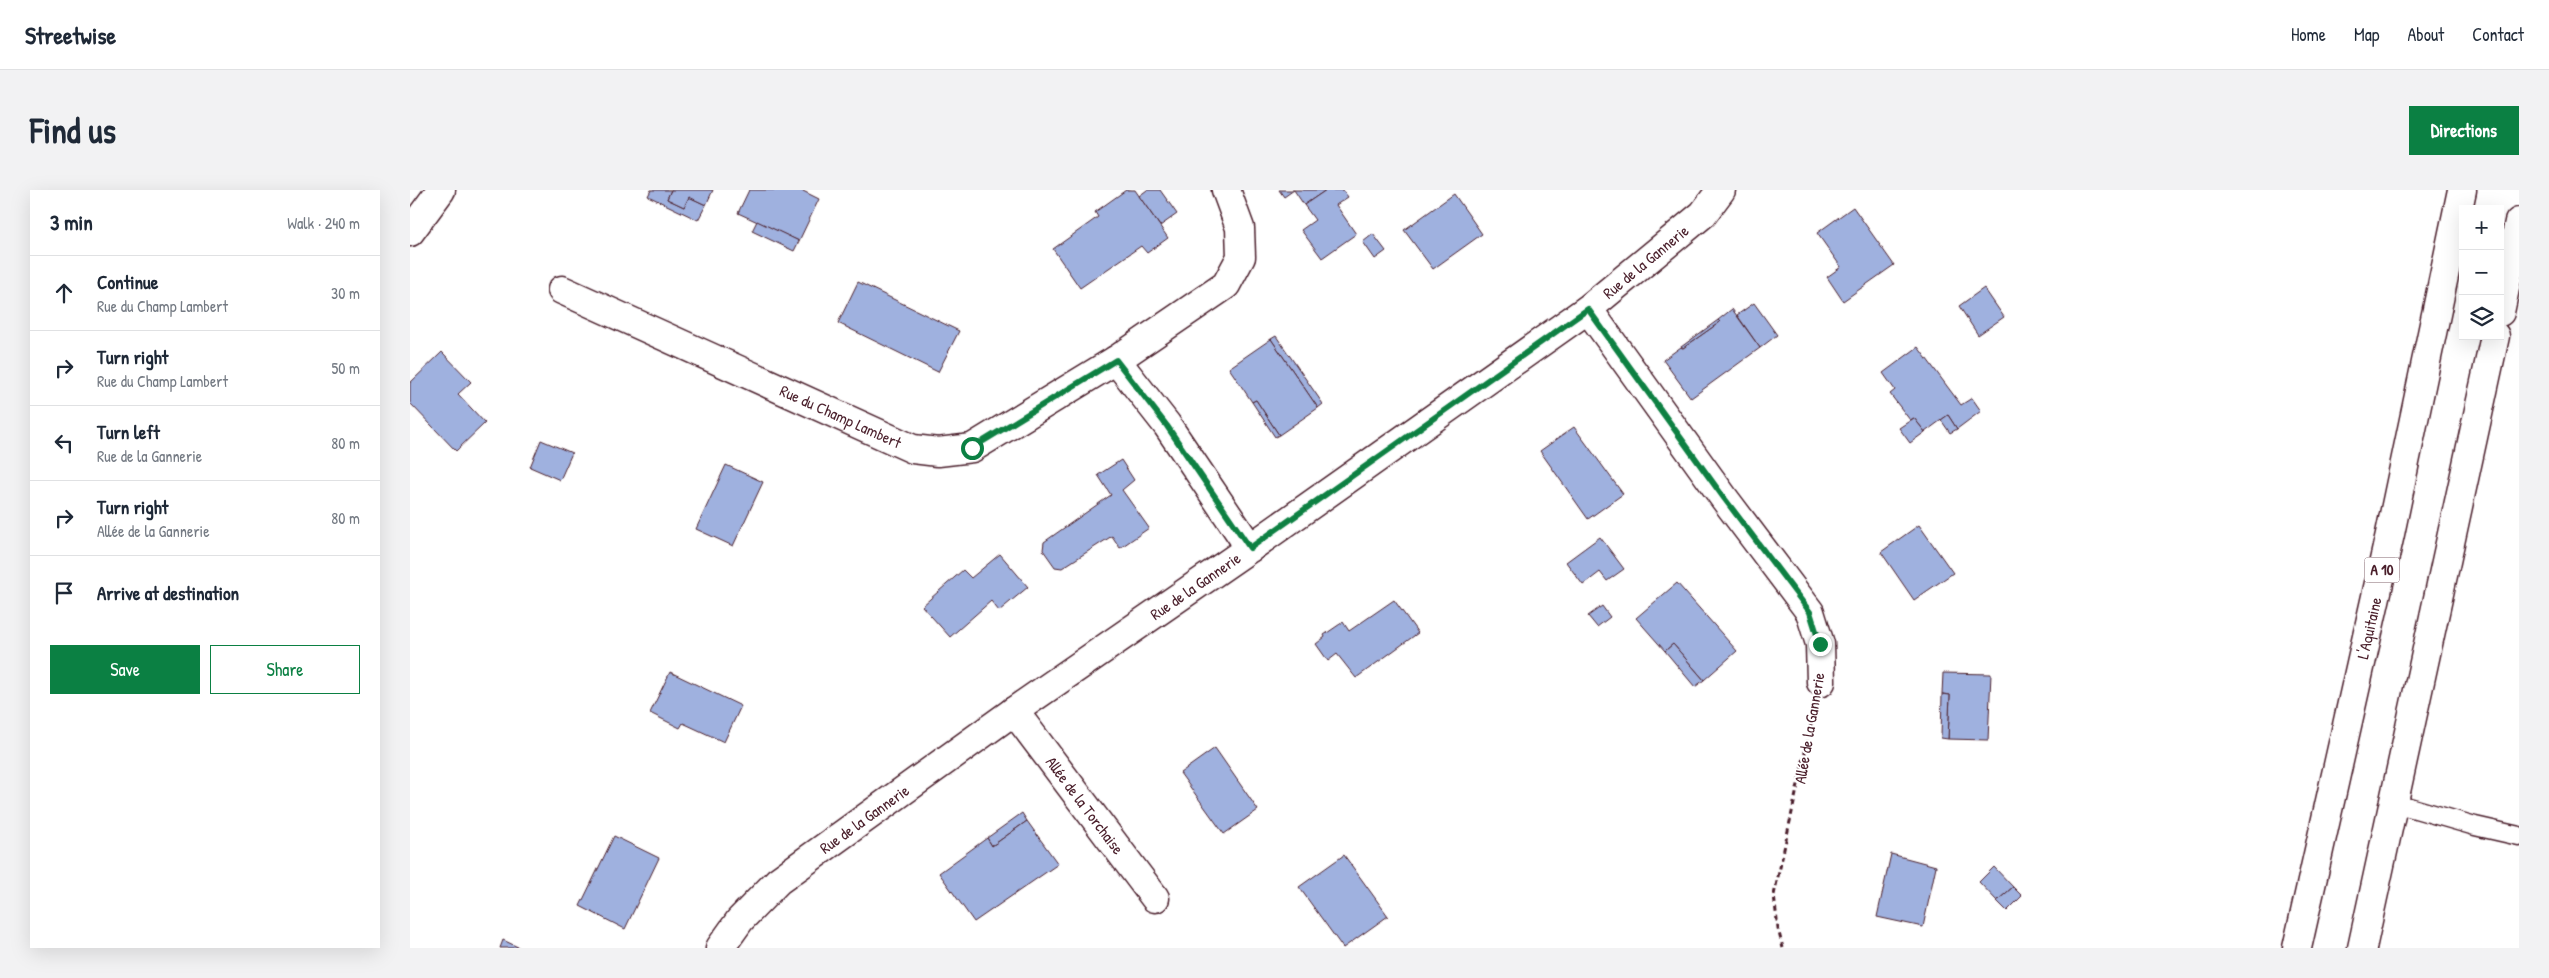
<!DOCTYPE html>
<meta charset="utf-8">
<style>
:root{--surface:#fff;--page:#f2f2f3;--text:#1f2937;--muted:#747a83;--line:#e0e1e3;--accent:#0b8043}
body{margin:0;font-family:"Patrick Hand",sans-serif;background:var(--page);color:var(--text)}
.controls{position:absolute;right:15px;top:15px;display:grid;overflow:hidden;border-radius:0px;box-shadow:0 5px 20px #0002}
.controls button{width:45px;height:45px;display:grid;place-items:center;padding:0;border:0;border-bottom:1px solid var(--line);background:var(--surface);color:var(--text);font:25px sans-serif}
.stop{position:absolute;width:15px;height:15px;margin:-11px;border:4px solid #0b8043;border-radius:50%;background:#fff}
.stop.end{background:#0b8043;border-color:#fff;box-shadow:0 1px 5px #0008}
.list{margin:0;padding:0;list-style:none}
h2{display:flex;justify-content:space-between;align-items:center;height:65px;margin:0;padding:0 20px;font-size:21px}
h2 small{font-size:16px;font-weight:400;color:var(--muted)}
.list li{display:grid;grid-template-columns:32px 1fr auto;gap:15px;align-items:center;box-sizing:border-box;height:75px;padding:0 20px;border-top:1px solid var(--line)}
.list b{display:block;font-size:19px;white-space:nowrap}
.list p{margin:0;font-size:16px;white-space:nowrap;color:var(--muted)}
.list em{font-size:16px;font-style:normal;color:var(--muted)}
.actions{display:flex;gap:10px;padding:15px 20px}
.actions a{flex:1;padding:11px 0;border:1px solid var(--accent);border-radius:0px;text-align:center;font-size:18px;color:var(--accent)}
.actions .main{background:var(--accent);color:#fff}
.icon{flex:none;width:28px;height:28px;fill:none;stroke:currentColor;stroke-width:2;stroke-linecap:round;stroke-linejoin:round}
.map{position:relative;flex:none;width:2109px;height:758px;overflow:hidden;border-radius:0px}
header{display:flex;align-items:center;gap:30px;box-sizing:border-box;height:70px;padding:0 25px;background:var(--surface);border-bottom:1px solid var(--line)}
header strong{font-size:24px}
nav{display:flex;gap:28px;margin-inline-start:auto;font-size:18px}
.intro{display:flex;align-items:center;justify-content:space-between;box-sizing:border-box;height:120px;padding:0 30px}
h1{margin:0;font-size:35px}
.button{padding:12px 22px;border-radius:0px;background:var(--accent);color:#fff;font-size:18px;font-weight:700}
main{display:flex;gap:30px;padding:0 30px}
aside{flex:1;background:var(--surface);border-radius:0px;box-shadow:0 5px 20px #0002}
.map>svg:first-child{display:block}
.building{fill:#9fb1df;stroke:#4a1f2b}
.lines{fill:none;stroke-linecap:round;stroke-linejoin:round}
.service-casing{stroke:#4a1f2b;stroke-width:21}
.minor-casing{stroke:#4a1f2b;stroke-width:31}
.motorway-casing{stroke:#4a1f2b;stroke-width:31}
.path{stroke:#4a1f2b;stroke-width:3;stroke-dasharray:5 4;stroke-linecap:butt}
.service{stroke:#fff;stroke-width:18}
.minor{stroke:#fff;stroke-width:28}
.motorway{stroke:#fff;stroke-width:28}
.route{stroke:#0b8043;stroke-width:6}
.labels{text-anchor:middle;stroke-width:4;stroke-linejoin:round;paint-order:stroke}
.shield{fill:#fff;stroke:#80626b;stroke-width:1}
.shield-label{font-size:15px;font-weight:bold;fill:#4a1f2b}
.street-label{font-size:16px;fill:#4a1f2b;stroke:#fff}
</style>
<header>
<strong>Streetwise</strong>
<nav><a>Home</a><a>Map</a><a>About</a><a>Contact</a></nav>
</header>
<div class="intro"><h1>Find us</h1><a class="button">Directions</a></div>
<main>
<aside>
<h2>3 min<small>Walk · 240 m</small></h2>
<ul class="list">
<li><svg class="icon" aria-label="ahead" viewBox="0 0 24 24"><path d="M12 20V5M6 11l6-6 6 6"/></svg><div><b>Continue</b><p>Rue du Champ Lambert</p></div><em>30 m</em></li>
<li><svg class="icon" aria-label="right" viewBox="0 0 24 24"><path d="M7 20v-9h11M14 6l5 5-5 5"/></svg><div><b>Turn right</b><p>Rue du Champ Lambert</p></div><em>50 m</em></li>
<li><svg class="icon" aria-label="left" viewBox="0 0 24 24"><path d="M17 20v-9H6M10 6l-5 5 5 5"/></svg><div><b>Turn left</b><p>Rue de la Gannerie</p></div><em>80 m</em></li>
<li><svg class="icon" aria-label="right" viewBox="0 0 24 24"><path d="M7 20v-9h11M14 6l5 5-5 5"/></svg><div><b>Turn right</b><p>Allée de la Gannerie</p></div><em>80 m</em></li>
<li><svg class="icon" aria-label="arrive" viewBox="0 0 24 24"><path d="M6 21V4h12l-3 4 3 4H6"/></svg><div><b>Arrive at destination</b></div></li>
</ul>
<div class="actions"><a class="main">Save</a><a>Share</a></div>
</aside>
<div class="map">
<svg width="2109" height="758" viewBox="0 0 2109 758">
<rect width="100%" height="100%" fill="#fff"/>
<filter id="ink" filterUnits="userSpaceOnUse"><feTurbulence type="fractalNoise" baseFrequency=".02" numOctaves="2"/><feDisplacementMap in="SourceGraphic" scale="10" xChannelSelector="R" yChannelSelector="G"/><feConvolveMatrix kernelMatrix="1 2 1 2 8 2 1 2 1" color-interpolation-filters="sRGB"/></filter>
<g filter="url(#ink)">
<g class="building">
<path d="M 241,0 L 261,0 L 257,9 L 274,17 L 279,7 L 296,15 L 288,30 L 238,6 Z"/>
<path d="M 261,0 L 303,0 L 296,15 L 279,7 L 274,17 L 257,9 Z"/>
<path d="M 339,0 L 391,0 L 409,9 L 389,51 L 328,23 Z"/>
<path d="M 716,0 L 725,0 L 758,48 L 737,63 L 731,56 L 670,98 L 643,59 L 688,27 L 685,22 Z"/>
<path d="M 737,0 L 750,0 L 767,24 L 750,36 L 729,6 Z"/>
<path d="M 869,0 L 916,0 L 894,15 L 884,0 L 874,7 Z"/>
<path d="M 916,0 L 933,0 L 938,7 L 926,15 L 946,44 L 912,68 L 891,40 L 905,30 L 894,15 Z"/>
<path d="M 1044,4 L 1072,44 L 1023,79 L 994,40 Z"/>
<path d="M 1443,17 L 1484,75 L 1433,111 L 1417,87 L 1431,77 L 1407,43 Z"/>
<path d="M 347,31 L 389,51 L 384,61 L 342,41 Z"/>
<path d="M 963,44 L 976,61 L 965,69 L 953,52 Z"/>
<path d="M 448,92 L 549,141 L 528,182 L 428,133 Z"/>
<path d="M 1574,98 L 1594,127 L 1568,145 L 1549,116 Z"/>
<path d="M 1344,113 L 1367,145 L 1350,158 L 1327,125 Z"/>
<path d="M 1322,119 L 1350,158 L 1281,208 L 1253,170 L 1271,157 L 1273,158 L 1310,132 L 1308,130 Z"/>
<path d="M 1308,130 L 1310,132 L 1273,158 L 1271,157 Z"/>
<path d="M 866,146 L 913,214 L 908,218 L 861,149 Z"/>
<path d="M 861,149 L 908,218 L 869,245 L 846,210 L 842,212 L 819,178 Z"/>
<path d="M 1508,157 L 1551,215 L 1562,208 L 1571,221 L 1547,239 L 1538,225 L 1515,242 L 1504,228 L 1500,230 L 1480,204 L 1485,200 L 1473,183 Z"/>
<path d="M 32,162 L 61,192 L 48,204 L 75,233 L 46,261 L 0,213 L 0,193 Z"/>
<path d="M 846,210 L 869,245 L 865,247 L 842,212 Z"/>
<path d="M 1538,225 L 1547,239 L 1540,243 L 1531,230 Z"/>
<path d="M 1504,228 L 1515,242 L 1500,253 L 1489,238 Z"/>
<path d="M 1164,237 L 1213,304 L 1178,329 L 1130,261 Z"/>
<path d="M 131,250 L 162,263 L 150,290 L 120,277 Z"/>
<path d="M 711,270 L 724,290 L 712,300 L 739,338 L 710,358 L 702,346 L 652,378 L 645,377 L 633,360 L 634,352 L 701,305 L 688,285 Z"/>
<path d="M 316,275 L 353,292 L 323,356 L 286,339 Z"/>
<path d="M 1509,335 L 1543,383 L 1504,410 L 1471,362 Z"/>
<path d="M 1190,347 L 1214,379 L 1197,391 L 1190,382 L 1173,395 L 1156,372 Z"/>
<path d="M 590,364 L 618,397 L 589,421 L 581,411 L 540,447 L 512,416 L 553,380 L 561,388 Z"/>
<path d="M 1267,393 L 1327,461 L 1294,490 L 1263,454 L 1255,461 L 1226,428 Z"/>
<path d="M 984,410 L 1008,443 L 946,488 L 927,464 L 918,471 L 906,454 L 915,447 L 914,445 L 933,432 L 939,441 Z"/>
<path d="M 1192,416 L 1200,427 L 1187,437 L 1178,426 Z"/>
<path d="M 1263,454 L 1294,490 L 1285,497 L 1255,461 Z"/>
<path d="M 260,482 L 331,516 L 314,552 L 273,533 L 270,538 L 240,523 Z"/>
<path d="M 1533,483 L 1581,484 L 1578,550 L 1538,549 L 1540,505 L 1532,504 Z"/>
<path d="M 1532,504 L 1540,505 L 1538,549 L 1531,548 Z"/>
<path d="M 805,558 L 848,620 L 814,644 L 770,583 Z"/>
<path d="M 612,623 L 617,631 L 582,656 L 577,648 Z"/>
<path d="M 617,631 L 648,674 L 564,732 L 529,683 L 577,648 L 582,656 Z"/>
<path d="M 204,646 L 249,668 L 215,739 L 170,716 Z"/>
<path d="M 1481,664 L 1526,676 L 1513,737 L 1467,727 Z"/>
<path d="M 934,665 L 978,726 L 933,758 L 889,697 Z"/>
<path d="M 1584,677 L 1603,697 L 1587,711 L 1569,692 Z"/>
<path d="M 1603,697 L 1612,706 L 1597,721 L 1587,711 Z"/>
<path d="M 93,750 L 110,758 L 90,758 Z"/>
</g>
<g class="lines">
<defs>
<path id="service" d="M 1985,613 L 2065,636 L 2109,646"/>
<g id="minor">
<path d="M 0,42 L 31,0"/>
<path id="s1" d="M 152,100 L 503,259 L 528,262 L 562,258 L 706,170 L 816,95 L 831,67 L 830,38 L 816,0"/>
<path d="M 1178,119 L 1314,308 L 1400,422 L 1410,454 L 1411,492"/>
<path d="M 706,170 L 757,235 L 840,358"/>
<path id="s2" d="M 604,521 L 745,708"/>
<path id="s3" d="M 310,758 L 330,730 L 368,691 L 604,521 L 840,358 L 1178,119 L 1293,24 L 1311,0"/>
</g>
<g id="motorway">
<path d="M 2090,122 L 2109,32"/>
<path id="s4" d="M 1887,758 L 1980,344 L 2052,0"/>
<path d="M 1952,758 L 2085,146"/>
</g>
</defs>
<use href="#service" class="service-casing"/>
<use href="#minor" class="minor-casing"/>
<use href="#motorway" class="motorway-casing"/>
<path class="path" d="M 1373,758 L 1368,739 L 1364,705 L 1404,521"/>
<use href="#service" class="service"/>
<use href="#minor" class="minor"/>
<use href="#motorway" class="motorway"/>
</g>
</g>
<g class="lines" filter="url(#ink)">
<path class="route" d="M 562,258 L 706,170 L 757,236 L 840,358 L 1178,119 L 1314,308 L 1400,422 L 1410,454"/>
</g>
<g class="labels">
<rect class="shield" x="1954.5" y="367.5" width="35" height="25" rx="4"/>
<g class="shield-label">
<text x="1972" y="385">A 10</text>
</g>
<g class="street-label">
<text dy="6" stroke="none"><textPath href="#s3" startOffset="1155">Rue de la Gannerie</textPath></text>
<text dy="6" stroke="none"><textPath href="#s1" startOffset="306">Rue du Champ Lambert</textPath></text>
<text dy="6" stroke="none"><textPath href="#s3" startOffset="600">Rue de la Gannerie</textPath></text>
<text dy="6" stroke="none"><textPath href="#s4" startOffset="328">L'Aquitaine</textPath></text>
<text transform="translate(1399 538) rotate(-80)" y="6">Allée de la Gannerie</text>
<text dy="6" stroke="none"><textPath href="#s2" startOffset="118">Allée de la Torchaise</textPath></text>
<text dy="6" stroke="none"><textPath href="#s3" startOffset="195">Rue de la Gannerie</textPath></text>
</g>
</g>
</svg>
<div class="controls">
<button>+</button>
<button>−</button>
<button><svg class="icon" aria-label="layers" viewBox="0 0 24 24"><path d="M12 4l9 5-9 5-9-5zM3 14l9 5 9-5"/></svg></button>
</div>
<div class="stop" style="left:562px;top:258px"></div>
<div class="stop end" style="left:1410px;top:454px"></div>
</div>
</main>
